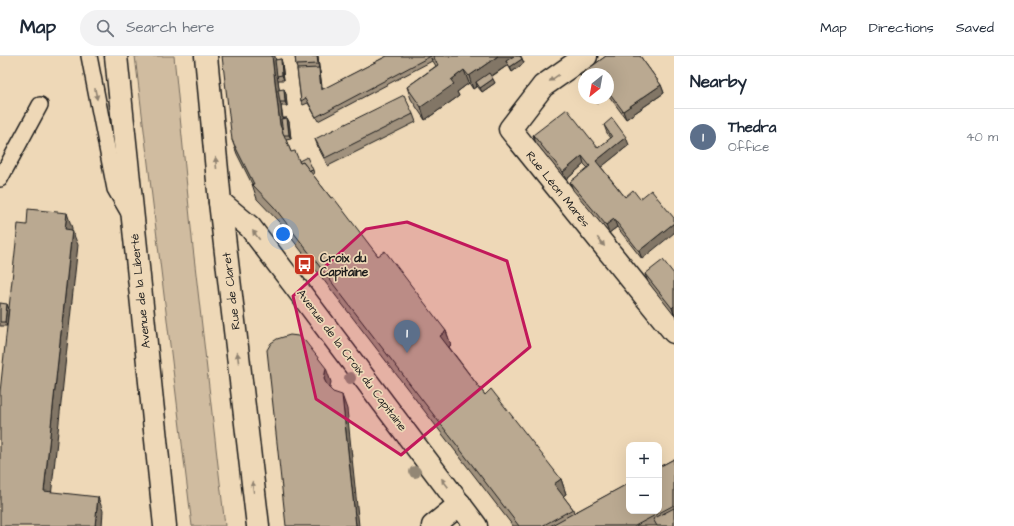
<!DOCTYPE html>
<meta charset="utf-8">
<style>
:root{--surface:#fff;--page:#f2f2f3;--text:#1f2937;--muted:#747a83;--line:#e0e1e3;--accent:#7c3aed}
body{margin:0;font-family:"Architects Daughter",sans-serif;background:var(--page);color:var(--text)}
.controls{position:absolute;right:12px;bottom:12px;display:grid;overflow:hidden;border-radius:8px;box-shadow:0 4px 16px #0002}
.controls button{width:36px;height:36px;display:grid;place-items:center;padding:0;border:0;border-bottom:1px solid var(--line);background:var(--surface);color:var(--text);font:20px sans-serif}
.compass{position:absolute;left:578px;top:12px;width:36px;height:36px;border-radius:50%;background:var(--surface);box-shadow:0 4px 16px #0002;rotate:211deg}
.you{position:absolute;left:283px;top:178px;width:14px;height:14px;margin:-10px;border:3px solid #fff;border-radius:50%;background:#1a73e8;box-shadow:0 0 0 6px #1a73e833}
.badge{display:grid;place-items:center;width:26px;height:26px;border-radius:50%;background:var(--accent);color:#fff;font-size:13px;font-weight:700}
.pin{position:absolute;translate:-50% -33px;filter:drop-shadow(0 1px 2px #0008)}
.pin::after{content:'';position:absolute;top:21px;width:14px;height:12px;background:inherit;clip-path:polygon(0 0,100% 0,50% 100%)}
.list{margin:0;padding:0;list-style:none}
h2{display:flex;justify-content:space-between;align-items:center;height:52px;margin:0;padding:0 16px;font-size:17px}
h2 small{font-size:13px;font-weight:400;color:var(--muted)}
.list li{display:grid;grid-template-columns:26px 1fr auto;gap:12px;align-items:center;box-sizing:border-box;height:56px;padding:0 16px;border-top:1px solid var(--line)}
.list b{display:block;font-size:15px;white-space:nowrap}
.list p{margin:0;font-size:13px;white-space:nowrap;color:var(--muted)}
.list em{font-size:13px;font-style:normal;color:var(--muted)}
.icon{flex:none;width:22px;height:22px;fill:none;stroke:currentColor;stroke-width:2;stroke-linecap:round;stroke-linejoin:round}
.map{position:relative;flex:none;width:674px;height:470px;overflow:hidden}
header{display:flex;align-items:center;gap:24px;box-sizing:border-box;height:56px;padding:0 20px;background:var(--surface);border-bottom:1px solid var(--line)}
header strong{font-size:19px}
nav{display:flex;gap:22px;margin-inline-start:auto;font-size:14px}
.search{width:280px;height:36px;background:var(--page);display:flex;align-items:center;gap:10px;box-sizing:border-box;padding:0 14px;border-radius:22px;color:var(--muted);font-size:15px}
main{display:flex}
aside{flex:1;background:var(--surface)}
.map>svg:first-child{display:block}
.green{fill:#d0bca0;stroke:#766c5e}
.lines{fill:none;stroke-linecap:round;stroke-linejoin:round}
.lane-casing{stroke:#1c1c1c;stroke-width:18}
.street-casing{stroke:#1c1c1c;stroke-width:25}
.primary-casing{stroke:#1c1c1c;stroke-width:25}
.lane{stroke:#eed8b7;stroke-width:15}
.street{stroke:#eed8b7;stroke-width:22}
.primary{stroke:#eed8b7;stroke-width:22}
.tree{fill:#938774}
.wall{fill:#a0917d;stroke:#1c1c1c}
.shaded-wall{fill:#827666;stroke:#1c1c1c}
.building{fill:#baa991;stroke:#1c1c1c}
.oneway{fill:#908371}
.marked{fill:#c2185b;fill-opacity:0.2;stroke:#c2185b;stroke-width:3;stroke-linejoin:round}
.labels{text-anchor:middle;stroke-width:3.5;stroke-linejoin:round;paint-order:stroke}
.street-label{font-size:12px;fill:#1c1c1c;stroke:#eed8b7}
.poi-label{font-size:12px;font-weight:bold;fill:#1c1c1c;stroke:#eed8b7;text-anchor:start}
</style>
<header>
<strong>Map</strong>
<div class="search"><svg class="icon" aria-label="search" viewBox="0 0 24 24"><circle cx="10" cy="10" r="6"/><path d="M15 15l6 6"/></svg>Search here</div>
<nav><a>Map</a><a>Directions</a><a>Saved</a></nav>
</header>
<main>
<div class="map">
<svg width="674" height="470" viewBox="0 0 674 470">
<rect width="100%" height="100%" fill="#eed8b7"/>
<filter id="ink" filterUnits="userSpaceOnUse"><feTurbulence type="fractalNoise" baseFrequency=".025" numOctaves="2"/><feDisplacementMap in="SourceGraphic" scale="8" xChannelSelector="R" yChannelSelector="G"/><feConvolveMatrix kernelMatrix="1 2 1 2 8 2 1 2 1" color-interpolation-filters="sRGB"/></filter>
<g filter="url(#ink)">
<path class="green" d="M 135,0 L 174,0 L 193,192 L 225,470 L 192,470 Z"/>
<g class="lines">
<defs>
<g id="lane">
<path d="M 89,0 L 115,133 L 130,159"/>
<path d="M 0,123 L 40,49"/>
</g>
<g id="street">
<path d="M 206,0 L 220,146 L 258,470"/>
<path d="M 586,0 L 543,30 L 510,73 L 674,276"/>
<path d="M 220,146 L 250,171 L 292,226 L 476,470"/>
<path d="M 433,470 L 460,448"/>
</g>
<path id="primary" d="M 116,0 L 165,470"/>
</defs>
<use href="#lane" class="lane-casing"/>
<use href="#street" class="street-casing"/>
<use href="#primary" class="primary-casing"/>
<use href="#lane" class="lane"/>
<use href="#street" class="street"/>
<use href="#primary" class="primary"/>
</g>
<g class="tree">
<circle cx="350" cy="322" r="6"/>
<circle cx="415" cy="416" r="6"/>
</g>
<g class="wall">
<path d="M 295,0 L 318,0 L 319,12 L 320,16 L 322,34 L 387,0 L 521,0 L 524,7 L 512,16 L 508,9 L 491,21 L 495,27 L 482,36 L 477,30 L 473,33 L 469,27 L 457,36 L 459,40 L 425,64 L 411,43 L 407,31 L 436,10 L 431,2 L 432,5 L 318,65 L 308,47 L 303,49 L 301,45 L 297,13 L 296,9 Z"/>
<path d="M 606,0 L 640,0 L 661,29 L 664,37 L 626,63 L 609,40 L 608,40 L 608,18 L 584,18 L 584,29 L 580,19 Z"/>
<path d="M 281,3 L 282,7 L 284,24 L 278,24 L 279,34 L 286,38 L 287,50 L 281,50 L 283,62 L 287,62 L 289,66 L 291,83 L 286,84 L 291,96 L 299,105 L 313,114 L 314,118 L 313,119 L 331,142 L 378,200 L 446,275 L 451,289 L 449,291 L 485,339 L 561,423 L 566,438 L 563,440 L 573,453 L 574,457 L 674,403 L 674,470 L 513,470 L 279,166 L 257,143 L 252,128 L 237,98 L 232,84 L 276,4 Z"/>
<path d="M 413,58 L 416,66 L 328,110 L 318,91 L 315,83 Z"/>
<path d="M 604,69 L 629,89 L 601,111 L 625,141 L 642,203 L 617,171 L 609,177 L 573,134 L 570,126 L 588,112 L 584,108 L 566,124 L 536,87 L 533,79 L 598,92 L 611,82 L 607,77 Z"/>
<path d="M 645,218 L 674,218 L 674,259 L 648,226 Z"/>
<path d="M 0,247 L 9,253 L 7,270 L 0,270 Z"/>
</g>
<g class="shaded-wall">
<path d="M 272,0 L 275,0 L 278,20 L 277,20 L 278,24 L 281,46 L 280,46 L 281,50 L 284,79 L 280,69 Z"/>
<path d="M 317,0 L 318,0 L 319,12 L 318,8 Z"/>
<path d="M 498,0 L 521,0 L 509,9 L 506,5 L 508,9 L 478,29 L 476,26 L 477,30 L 473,33 L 469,20 Z"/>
<path d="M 281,3 L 282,7 L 284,24 L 282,19 Z"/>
<path d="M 522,3 L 524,7 L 512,16 L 510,11 Z"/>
<path d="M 319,12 L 320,16 L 323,38 L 321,34 Z"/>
<path d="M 464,14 L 469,27 L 457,36 L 459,40 L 425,64 L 421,51 L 451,24 Z"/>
<path d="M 493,23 L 495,27 L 482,36 L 480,32 Z"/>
<path d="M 661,29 L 664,37 L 626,63 L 623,55 Z"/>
<path d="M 284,33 L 286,38 L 287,50 L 285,46 Z"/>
<path d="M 596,42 L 605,42 L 597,47 Z"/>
<path d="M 287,62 L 289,66 L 291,83 L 289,79 Z"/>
<path d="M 626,81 L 629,89 L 599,113 L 596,105 Z"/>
<path d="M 582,100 L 584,108 L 566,124 L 563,116 Z"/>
<path d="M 67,157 L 72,172 L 71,188 L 65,173 Z"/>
<path d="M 614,163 L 617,171 L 609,177 L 606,169 Z"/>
<path d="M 674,167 L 674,177 L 642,203 L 639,195 Z"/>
<path d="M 72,174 L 78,189 L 50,450 L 44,435 Z"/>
<path d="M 7,248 L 9,253 L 7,270 L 5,266 Z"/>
<path d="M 674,250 L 674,258 L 672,252 Z"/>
<path d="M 446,275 L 451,289 L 445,294 L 440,280 Z"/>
<path d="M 326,312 L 331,326 L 329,337 L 324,323 Z"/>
<path d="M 342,339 L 347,353 L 359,470 L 356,470 Z"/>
<path d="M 561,423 L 566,438 L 559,443 L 554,428 Z"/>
<path d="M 98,441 L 103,455 L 102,470 L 95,470 Z"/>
</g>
<g class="building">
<path d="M 222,0 L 272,0 L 280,69 L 291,96 L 295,95 L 300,107 L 303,106 L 331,142 L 333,141 L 378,200 L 385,195 L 446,275 L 440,280 L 485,339 L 491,333 L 561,423 L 554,428 L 573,453 L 542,470 L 519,470 L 274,151 L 252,128 L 254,128 L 232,84 Z"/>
<path d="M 295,0 L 317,0 L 318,8 L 296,9 Z"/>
<path d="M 387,0 L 431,0 L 316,61 L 306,42 L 301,45 L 297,13 L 319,12 L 321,34 Z"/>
<path d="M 433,0 L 498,0 L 469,20 L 464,14 L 451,24 L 454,28 L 421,51 L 407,31 L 438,9 Z"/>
<path d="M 514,0 L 520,0 L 522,3 L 510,11 L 506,5 Z"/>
<path d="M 606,0 L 640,0 L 661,29 L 623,55 L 608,35 L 608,18 L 584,18 L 584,25 L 580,19 Z"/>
<path d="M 281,3 L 282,19 L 277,20 L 275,4 Z"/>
<path d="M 489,17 L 493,23 L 480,32 L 476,26 Z"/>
<path d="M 284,33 L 285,46 L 280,46 L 278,34 Z"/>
<path d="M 404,39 L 413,58 L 325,102 L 315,83 Z"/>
<path d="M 567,53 L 598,92 L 612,81 L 604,69 L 612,62 L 626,81 L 596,105 L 625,141 L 633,134 L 640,143 L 651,134 L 674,162 L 674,167 L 639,195 L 614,163 L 606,169 L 570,126 L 590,110 L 582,100 L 563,116 L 533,79 Z"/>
<path d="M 287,62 L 289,79 L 284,79 L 283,77 L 281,63 Z"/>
<path d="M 307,101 L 313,114 L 310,115 L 303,106 L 300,107 L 299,105 Z"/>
<path d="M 28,153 L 67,157 L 65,173 L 72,174 L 44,435 L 98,441 L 95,470 L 0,470 L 0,336 L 18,168 L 27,169 Z"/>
<path d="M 663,204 L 674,218 L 674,250 L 672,252 L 645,218 Z"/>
<path d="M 0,247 L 7,248 L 5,266 L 0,266 Z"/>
<path d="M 290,279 L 298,280 L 305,285 L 326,312 L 324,323 L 328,331 L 333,336 L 342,339 L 356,470 L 286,470 L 267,294 L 271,287 L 277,283 Z"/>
<path d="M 674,403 L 674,449 L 635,470 L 550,470 L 629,427 L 629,455 L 659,455 L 659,411 Z"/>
<path d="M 674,452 L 674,470 L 657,470 L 653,463 Z"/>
</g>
<defs><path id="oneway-solid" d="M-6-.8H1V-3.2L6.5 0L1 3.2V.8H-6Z"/></defs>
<g class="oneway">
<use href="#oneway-solid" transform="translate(554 22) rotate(145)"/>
<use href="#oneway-solid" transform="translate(96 38) rotate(79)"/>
<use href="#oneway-solid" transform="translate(216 107) rotate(-95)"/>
<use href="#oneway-solid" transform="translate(256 179) rotate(-128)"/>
<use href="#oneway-solid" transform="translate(601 186) rotate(51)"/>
<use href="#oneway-solid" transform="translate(238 302) rotate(-97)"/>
<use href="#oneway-solid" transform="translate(445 427) rotate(-127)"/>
<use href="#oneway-solid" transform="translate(253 431) rotate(-97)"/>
</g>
</g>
<path class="marked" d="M 407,166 L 507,205 L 530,291 L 401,399 L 316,343 L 293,240 L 366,173 Z"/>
<defs>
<symbol id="bus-square" viewBox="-11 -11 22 22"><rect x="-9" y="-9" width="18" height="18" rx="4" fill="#c8321e" stroke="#eed8b7"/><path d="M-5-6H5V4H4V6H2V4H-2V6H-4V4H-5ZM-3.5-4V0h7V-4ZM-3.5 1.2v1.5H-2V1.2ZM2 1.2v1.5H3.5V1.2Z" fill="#fff"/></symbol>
</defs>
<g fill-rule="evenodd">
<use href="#bus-square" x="292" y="196" width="25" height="25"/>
</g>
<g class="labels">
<g class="street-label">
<text transform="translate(558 133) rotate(51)" y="4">Rue Léon Marès</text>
<text transform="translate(140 235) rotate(-96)" y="4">Avenue de la Liberté</text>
<text transform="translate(231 235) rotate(-97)" y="4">Rue de Claret</text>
<text transform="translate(352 304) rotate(53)" y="4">Avenue de la Croix du Capitaine</text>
</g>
<g class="poi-label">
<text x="320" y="206">Croix du<tspan x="320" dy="14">Capitaine</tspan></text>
</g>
</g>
</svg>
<div class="controls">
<button>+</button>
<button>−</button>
</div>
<svg class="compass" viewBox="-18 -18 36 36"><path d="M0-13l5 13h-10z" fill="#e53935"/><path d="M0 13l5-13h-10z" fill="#747a83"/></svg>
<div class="you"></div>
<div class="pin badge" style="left:407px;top:297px;background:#5c6f8a">1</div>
</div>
<aside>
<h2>Nearby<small></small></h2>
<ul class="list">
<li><span class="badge" style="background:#5c6f8a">1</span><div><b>Thedra</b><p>Office</p></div><em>40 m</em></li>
</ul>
</aside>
</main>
